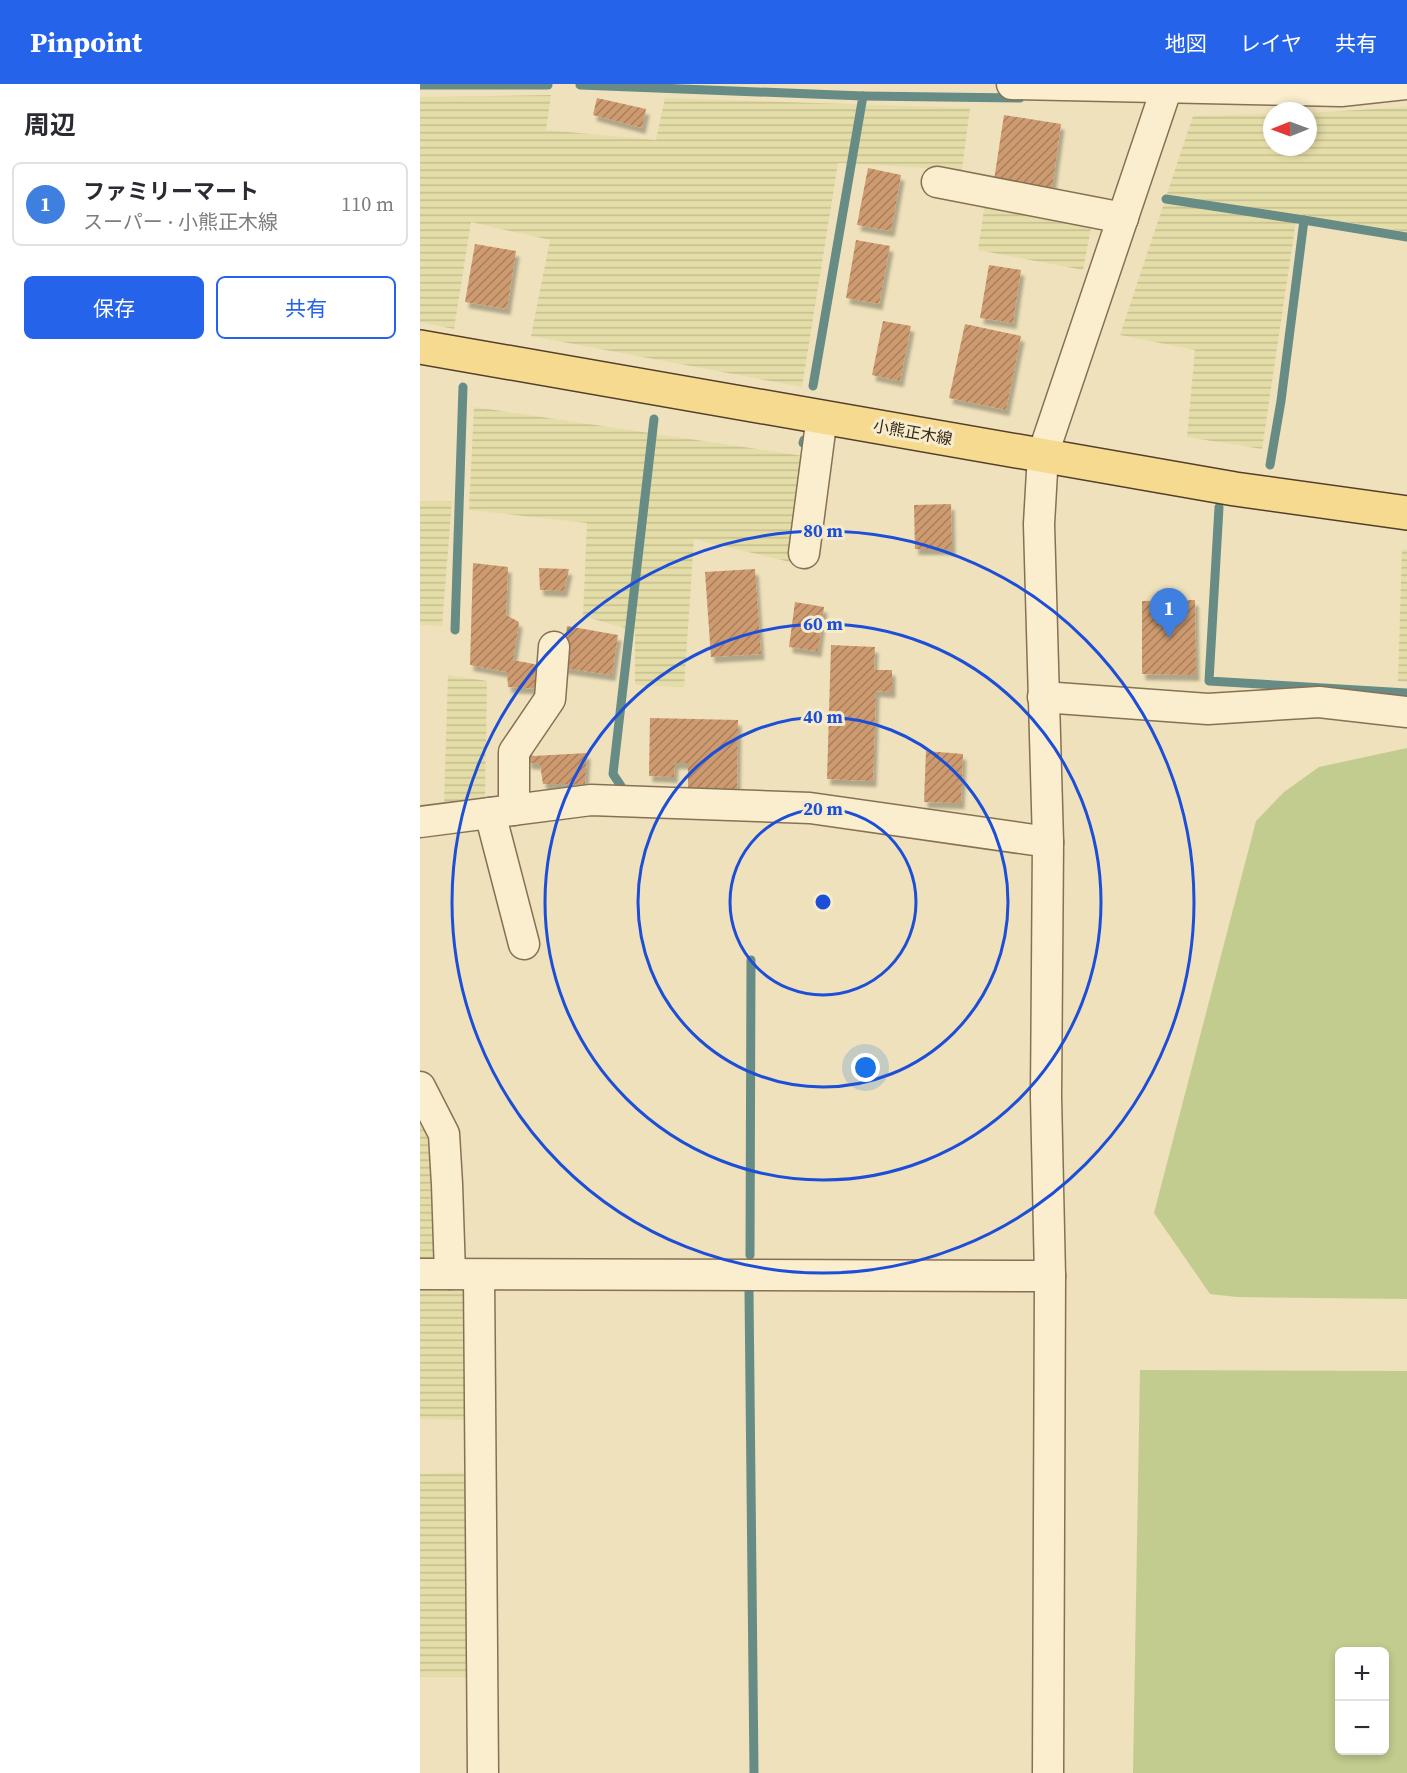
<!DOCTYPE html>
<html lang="ja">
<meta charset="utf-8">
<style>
:root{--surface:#fff;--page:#f2f2f3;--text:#2b2b33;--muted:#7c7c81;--line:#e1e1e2;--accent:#2563eb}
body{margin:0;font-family:"Source Serif 4","Noto Sans JP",serif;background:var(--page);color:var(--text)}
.controls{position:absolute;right:18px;bottom:18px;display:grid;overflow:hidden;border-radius:9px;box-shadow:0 3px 9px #0003}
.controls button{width:54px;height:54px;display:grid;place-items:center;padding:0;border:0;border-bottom:2px solid var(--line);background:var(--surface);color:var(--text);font:30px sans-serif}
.compass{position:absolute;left:843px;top:18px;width:54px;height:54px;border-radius:50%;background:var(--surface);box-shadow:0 3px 9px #0003;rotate:269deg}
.you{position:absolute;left:446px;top:984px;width:21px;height:21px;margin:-15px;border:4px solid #fff;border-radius:50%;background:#1a73e8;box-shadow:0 0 0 9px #1a73e833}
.badge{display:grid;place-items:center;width:39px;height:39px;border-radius:50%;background:var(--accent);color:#fff;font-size:20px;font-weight:700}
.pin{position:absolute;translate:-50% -50px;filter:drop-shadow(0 2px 3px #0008)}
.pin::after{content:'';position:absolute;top:32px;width:21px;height:18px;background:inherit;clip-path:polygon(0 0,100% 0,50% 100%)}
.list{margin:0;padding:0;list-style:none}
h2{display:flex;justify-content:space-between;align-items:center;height:78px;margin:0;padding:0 24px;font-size:26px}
h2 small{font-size:20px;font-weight:400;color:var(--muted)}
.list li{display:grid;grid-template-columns:39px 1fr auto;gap:18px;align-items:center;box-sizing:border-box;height:84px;margin:0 12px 12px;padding:0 12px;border:2px solid var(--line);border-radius:9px}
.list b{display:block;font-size:22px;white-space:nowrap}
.list p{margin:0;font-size:20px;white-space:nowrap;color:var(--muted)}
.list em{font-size:20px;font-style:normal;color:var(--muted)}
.actions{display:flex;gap:12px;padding:18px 24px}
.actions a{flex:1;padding:14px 0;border:2px solid var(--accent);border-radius:9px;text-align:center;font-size:21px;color:var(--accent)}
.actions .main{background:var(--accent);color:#fff}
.map{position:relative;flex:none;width:987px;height:1689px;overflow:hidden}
header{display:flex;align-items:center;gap:36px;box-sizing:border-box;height:84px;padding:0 30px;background:var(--accent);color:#fff}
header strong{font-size:28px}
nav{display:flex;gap:33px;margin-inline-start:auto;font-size:21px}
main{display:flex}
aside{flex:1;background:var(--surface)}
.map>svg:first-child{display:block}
.farmland{fill:url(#farmland-rules)}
.grass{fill:#c2cc8f;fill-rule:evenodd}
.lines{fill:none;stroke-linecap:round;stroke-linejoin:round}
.stream{stroke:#678c85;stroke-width:9}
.building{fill:url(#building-hatch);filter:url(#shadow)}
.minor-casing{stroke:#867155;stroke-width:33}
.major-casing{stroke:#533f2a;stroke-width:36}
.minor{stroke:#faeece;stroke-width:30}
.major{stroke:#f5da90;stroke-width:33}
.ring{fill:none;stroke:#1d4ed8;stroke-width:3}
.labels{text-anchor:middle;stroke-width:6;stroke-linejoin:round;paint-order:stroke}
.street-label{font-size:16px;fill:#34281a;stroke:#f6ebcb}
.centre{fill:#1d4ed8;stroke:#f6ebcb;stroke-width:3}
.ring-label{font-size:18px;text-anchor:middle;font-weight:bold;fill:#1d4ed8;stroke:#f6ebcb;stroke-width:6;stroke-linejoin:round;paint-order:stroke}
</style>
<header>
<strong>Pinpoint</strong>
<nav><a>地図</a><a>レイヤ</a><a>共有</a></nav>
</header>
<main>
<aside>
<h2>周辺<small></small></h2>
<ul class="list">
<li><span class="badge" style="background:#3f7fe0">1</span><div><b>ファミリーマート</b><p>スーパー · 小熊正木線</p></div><em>110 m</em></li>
</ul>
<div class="actions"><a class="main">保存</a><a>共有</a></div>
</aside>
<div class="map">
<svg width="987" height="1689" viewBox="0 0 987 1689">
<defs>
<pattern id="farmland-rules" width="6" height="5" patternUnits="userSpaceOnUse" patternTransform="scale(1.5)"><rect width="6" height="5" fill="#e4dda8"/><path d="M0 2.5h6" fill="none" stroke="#c4be90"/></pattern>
<pattern id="building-hatch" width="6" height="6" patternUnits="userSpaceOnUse" patternTransform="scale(1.5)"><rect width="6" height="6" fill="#ce9b70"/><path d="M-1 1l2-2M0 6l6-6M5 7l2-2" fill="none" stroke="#a87e5b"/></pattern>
<filter id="shadow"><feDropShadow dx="3.5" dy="6" stdDeviation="1.5" flood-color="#0004"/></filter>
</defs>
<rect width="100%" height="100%" fill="#efe1bb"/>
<g class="farmland">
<path d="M 131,11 L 126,46 L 236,56 L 245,14 L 550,24 L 542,86 L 418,79 L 382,303 L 111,252 L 130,156 L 51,138 L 34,245 L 0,238 L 0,13 Z"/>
<path d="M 987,23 L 987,148 L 877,130 L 842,365 L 767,353 L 775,266 L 700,251 L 773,32 L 852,30 L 852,63 L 888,63 L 888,29 Z"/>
<path d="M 565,119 L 672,138 L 663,186 L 558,166 Z"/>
<path d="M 54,323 L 384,372 L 370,478 L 274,455 L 264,603 L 215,601 L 215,547 L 163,532 L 167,439 L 49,426 Z"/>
<path d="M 0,417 L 32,417 L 22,542 L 0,541 Z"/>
<path d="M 982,465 L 987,466 L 987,598 L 978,597 Z"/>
<path d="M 28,591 L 67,597 L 65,713 L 24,718 Z"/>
<path d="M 0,1038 L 11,1062 L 18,1181 L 0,1181 Z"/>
<path d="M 0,1203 L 48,1203 L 50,1336 L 0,1335 Z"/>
<path d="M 54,1388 L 55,1593 L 0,1593 L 0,1390 Z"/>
</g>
<g class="grass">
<path d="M 987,664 L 987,1215 L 817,1213 L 790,1210 L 734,1129 L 836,737 L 864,708 L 899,683 Z"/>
<path d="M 720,1286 L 987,1287 L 987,1689 L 713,1689 ZM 920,1568 L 964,1568 L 964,1666 L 920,1666 Z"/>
</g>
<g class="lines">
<g class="stream">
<path d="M 0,1 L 128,1"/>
<path d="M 160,1 L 443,12 L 393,302"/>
<path d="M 443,12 L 600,14"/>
<path d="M 746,115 L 884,136 L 861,317 L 850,381"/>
<path d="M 884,136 L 987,153"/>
<path d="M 383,359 L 384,356"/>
<path d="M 799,423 L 789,597 L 987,609"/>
<path d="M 35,546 L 43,303"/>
<path d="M 201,702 L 193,690 L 234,335"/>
<path d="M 330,1171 L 331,876"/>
<path d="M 329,1207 L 334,1689"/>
</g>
</g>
<g class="building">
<path d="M 177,14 L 226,25 L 222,44 L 173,31 Z"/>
<path d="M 584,31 L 641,40 L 632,105 L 574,96 Z"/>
<path d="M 448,84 L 481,91 L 471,147 L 437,141 Z"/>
<path d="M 436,156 L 470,162 L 459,220 L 426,214 Z"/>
<path d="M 55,160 L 96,167 L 87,225 L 45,218 Z"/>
<path d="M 569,181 L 601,186 L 593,239 L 560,234 Z"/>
<path d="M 463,237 L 491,242 L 480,297 L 452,291 Z"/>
<path d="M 545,240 L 601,252 L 586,326 L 529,314 Z"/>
<path d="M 531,420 L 532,465 L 495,465 L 494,421 Z"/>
<path d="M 53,479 L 88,483 L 86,531 L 99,538 L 93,576 L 124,582 L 122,605 L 88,603 L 87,588 L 50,581 Z"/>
<path d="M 119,484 L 149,485 L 144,507 L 120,506 Z"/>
<path d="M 335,485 L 341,570 L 291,573 L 285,488 Z"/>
<path d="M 775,516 L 776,591 L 722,590 L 722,517 Z"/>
<path d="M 375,518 L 404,523 L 398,567 L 369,563 Z"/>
<path d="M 147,542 L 198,551 L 192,591 L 143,584 Z"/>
<path d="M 411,561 L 455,563 L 454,586 L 472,586 L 472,608 L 456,607 L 453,697 L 407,695 Z"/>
<path d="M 230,634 L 318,636 L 317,707 L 268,706 L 268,679 L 255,679 L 254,693 L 229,692 Z"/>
<path d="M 506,667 L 543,670 L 541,719 L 504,718 Z"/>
<path d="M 167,669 L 165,700 L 123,700 L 120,680 L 108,679 L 107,670 L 114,672 Z"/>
</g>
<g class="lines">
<defs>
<g id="minor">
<path d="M 592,0 L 921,7 L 987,0"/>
<path d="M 517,98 L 703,134"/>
<path d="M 384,469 L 402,332"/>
<path d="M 623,613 L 788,625 L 899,618 L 987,628"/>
<path d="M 94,726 L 94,668 L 130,615 L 134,563"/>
<path d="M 70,729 L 104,860"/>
<path d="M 0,738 L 171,716 L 390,724 L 628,758"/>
<path d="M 0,1003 L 24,1050 L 27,1100 L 30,1190"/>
<path d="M 0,1190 L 630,1192"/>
<path d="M 59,1191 L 63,1689"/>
<path d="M 628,1689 L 630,1192 L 626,1013 L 628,758 L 619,440 L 623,370 L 748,0"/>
</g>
<path id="major" d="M 0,263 L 815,405 L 987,429"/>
</defs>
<use href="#minor" class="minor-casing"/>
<use href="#major" class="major-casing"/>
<use href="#minor" class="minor"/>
<use href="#major" class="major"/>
</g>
<g class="ring">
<circle cx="403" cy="818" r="93"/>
<circle cx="403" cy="818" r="185"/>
<circle cx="403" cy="818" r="278"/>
<circle cx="403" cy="818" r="371"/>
</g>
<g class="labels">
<g class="street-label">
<text transform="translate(493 348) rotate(10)" y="6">小熊正木線</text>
</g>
</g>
<circle cx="403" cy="818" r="9" class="centre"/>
<g class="ring-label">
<text x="403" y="453">80 m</text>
<text x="403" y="546">60 m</text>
<text x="403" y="639">40 m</text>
<text x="403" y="731">20 m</text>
</g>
</svg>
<div class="controls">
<button>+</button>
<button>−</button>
</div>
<svg class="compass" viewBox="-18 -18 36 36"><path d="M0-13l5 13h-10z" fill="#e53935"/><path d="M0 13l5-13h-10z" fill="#7c7c81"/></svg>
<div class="you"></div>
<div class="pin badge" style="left:749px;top:554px;background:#3f7fe0">1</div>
</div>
</main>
